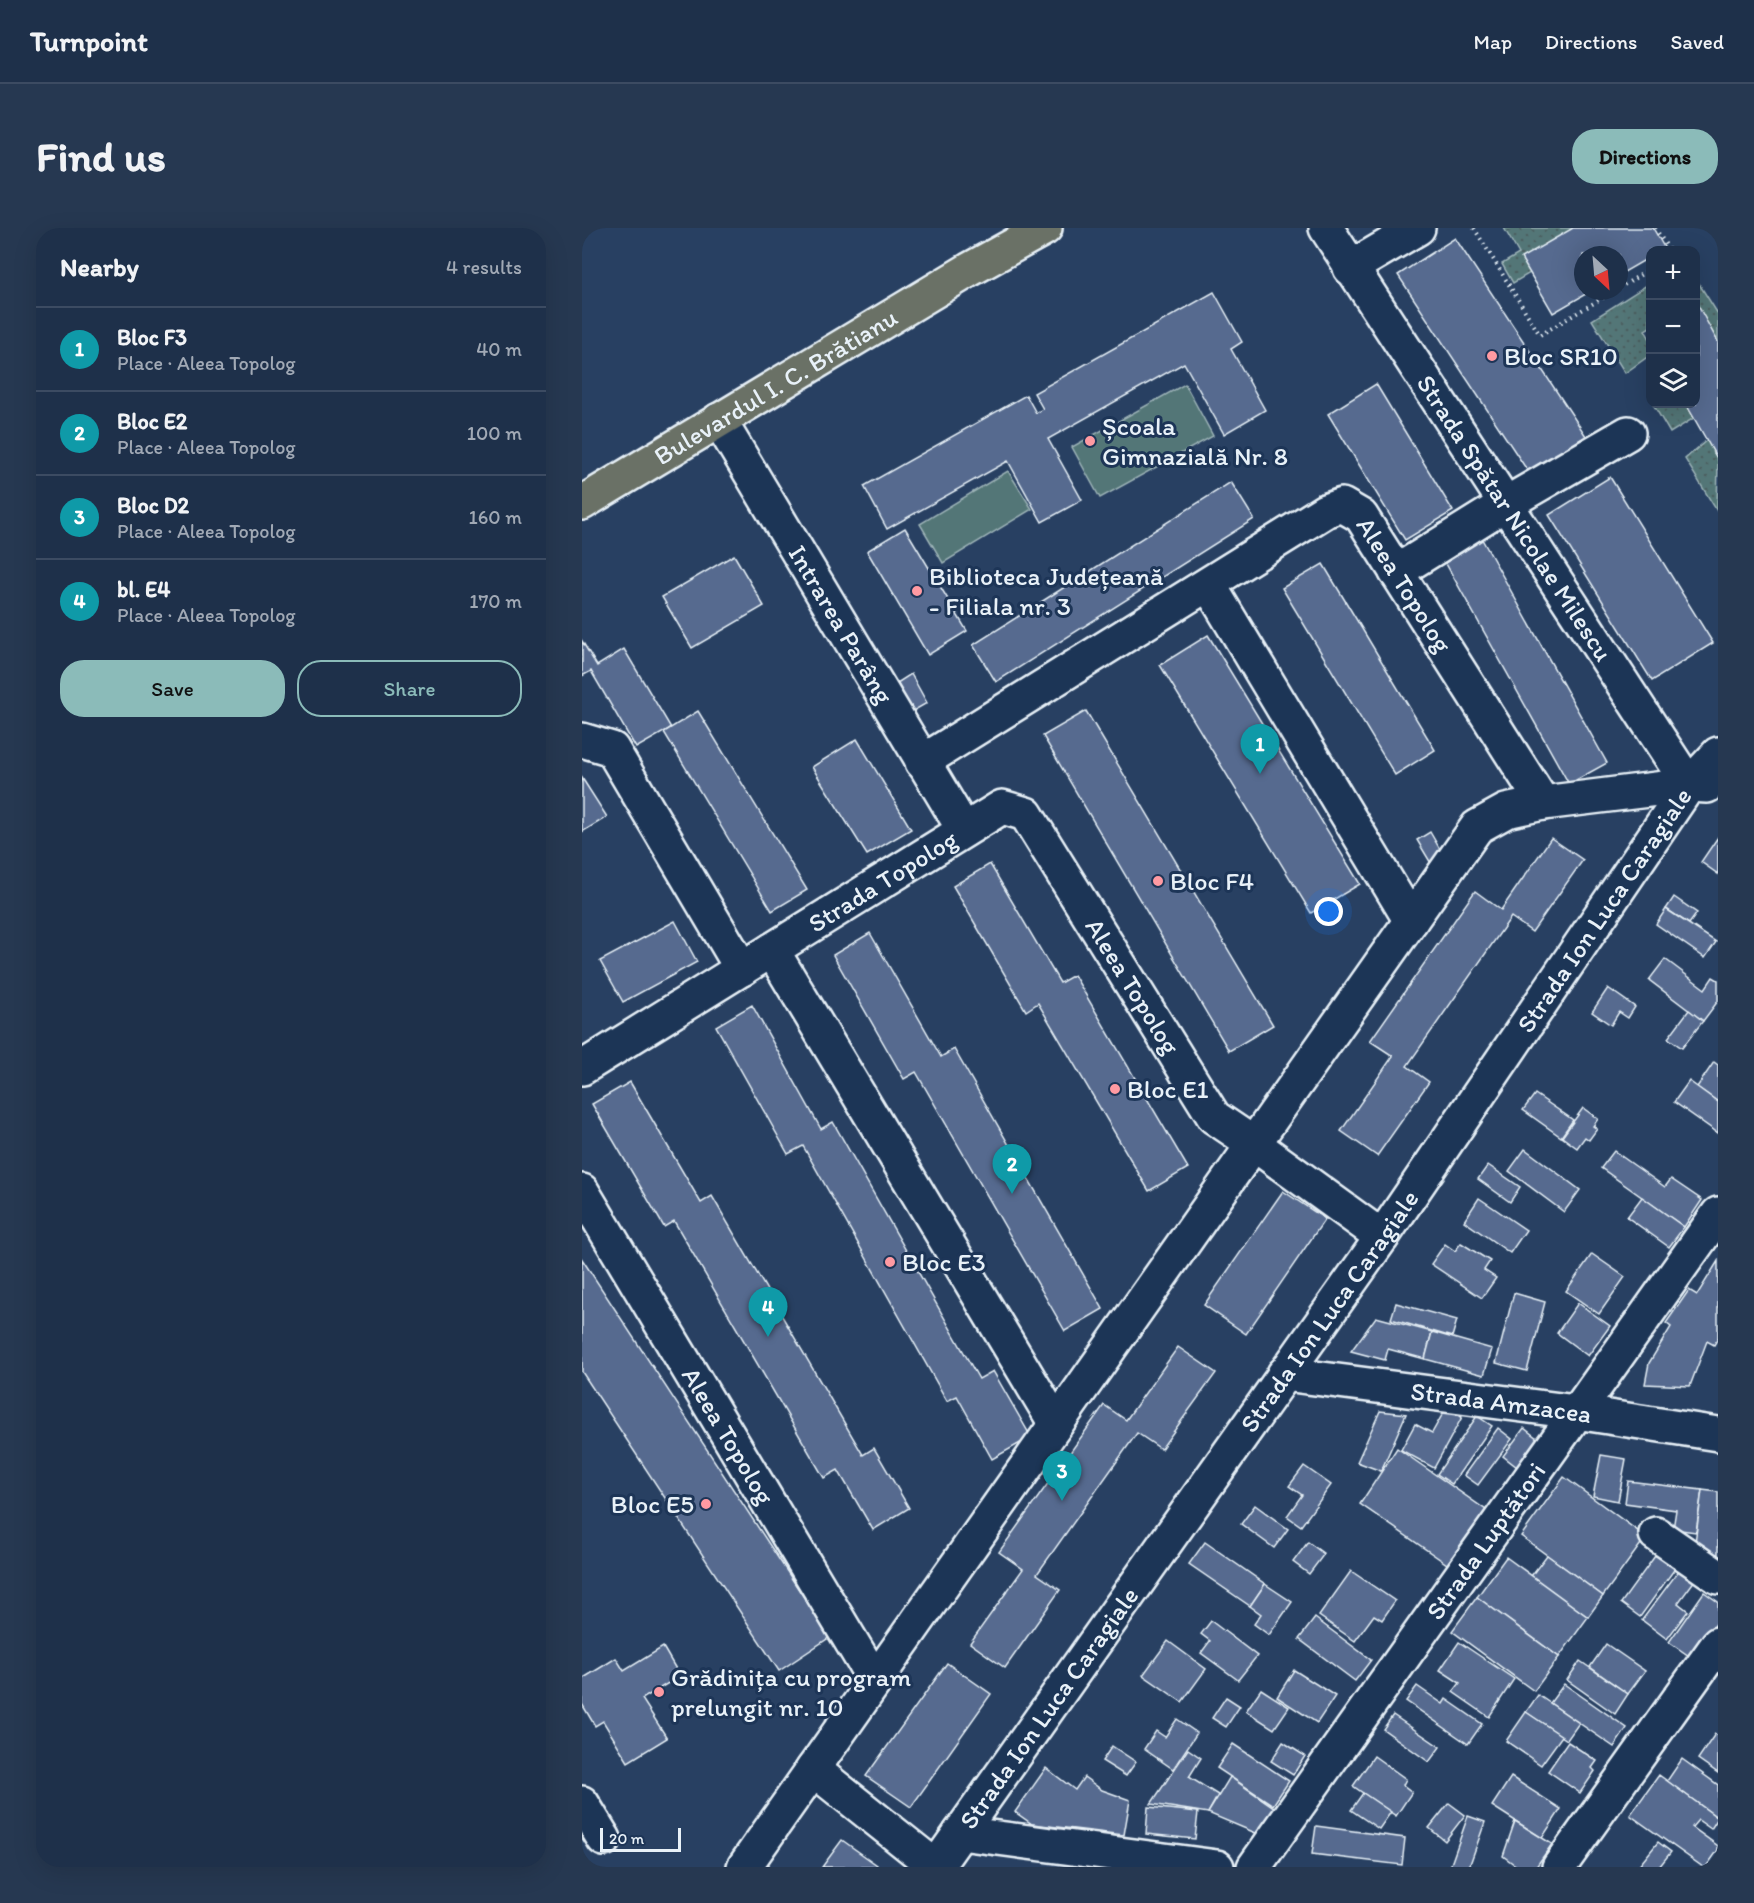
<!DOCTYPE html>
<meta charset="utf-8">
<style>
:root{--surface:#1e304a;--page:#263851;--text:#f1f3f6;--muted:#a1a9b5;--line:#3c4b62;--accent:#8bbbb9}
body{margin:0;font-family:Itim,sans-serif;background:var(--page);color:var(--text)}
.controls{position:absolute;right:18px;top:18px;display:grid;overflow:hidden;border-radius:12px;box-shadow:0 6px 24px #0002}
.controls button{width:54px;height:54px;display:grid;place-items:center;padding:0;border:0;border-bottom:2px solid var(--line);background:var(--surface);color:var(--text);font:30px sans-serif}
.compass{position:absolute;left:992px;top:18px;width:54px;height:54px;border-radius:50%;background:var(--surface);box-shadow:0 6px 24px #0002;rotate:154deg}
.scale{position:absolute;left:18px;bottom:15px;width:81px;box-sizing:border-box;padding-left:6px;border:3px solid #e8f1f8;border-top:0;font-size:16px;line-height:21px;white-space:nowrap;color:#e8f1f8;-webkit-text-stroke:4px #1d3557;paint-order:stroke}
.you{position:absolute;left:747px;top:684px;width:21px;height:21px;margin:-15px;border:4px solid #fff;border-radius:50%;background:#1a73e8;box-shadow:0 0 0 9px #1a73e833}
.badge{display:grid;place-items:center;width:39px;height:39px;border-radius:50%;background:var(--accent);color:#fff;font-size:20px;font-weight:700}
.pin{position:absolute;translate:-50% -50px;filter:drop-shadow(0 2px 3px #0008)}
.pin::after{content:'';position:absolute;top:32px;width:21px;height:18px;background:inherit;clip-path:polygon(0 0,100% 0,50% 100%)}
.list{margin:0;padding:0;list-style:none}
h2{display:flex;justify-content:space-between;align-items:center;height:78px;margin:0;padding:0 24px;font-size:26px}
h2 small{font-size:20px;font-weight:400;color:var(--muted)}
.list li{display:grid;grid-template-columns:39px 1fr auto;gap:18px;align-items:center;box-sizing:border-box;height:84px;padding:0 24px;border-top:2px solid var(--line)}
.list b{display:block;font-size:22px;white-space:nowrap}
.list p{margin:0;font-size:20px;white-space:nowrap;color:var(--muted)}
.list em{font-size:20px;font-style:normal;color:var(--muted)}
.actions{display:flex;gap:12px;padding:18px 24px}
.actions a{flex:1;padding:14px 0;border:2px solid var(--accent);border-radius:24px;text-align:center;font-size:21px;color:var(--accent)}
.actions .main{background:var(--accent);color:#111}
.icon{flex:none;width:33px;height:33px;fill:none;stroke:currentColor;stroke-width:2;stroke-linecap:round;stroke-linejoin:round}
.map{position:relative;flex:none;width:1136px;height:1639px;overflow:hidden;border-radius:24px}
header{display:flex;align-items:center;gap:36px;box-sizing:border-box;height:84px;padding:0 30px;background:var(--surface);border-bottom:2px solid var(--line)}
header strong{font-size:28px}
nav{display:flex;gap:33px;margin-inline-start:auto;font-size:21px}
.intro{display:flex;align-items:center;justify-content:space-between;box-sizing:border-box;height:144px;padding:0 36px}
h1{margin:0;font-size:42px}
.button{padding:15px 27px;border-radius:24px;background:var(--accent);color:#111;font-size:21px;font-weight:700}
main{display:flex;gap:36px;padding:0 36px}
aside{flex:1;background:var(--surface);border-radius:24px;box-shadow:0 6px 24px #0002}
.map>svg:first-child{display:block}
.grass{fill:url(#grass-dots);stroke:#9eb4b8;stroke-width:1.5}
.pitch{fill:#537677;stroke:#9eb4b8;stroke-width:1.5}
.building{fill:#566b8f;stroke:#e8f1f8;stroke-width:1.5}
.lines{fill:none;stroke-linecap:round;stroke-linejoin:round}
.minor-casing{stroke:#e8f1f8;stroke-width:38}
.major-casing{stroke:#e8f1f8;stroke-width:38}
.path{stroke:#e8f1f8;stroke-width:4;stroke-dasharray:1.5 4.5;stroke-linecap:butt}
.minor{stroke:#1d3557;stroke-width:33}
.major{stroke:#6a7166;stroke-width:33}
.poi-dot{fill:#ff9aa2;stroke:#1d3557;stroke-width:2}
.labels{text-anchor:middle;stroke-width:6;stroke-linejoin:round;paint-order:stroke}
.poi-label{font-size:26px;fill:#e8f1f8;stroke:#1d3557;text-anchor:start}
.street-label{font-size:26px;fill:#e8f1f8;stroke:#1d3557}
</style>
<header>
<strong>Turnpoint</strong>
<nav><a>Map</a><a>Directions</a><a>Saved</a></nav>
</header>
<div class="intro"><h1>Find us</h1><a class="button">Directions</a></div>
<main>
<aside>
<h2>Nearby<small>4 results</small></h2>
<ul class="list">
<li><span class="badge" style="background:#0f9aa8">1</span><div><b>Bloc F3</b><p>Place · Aleea Topolog</p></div><em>40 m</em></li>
<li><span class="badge" style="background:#0f9aa8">2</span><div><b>Bloc E2</b><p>Place · Aleea Topolog</p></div><em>100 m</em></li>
<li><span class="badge" style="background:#0f9aa8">3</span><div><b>Bloc D2</b><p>Place · Aleea Topolog</p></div><em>160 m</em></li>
<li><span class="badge" style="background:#0f9aa8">4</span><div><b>bl. E4</b><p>Place · Aleea Topolog</p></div><em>170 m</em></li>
</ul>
<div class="actions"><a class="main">Save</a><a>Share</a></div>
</aside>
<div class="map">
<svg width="1136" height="1639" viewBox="0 0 1136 1639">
<defs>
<pattern id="grass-dots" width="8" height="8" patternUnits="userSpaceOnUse" patternTransform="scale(1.5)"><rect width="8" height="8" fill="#537677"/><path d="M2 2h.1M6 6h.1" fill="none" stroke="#4c5f60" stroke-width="1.8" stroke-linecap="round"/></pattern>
</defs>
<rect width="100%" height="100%" fill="#284062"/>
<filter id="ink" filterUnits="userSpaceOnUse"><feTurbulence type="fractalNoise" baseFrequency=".0167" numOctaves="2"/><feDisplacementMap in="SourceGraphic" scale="12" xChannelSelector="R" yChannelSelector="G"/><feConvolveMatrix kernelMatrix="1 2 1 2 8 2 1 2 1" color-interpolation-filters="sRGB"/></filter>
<g filter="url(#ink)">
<g class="grass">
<path d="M 922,0 L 991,0 L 948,45 L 931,55 L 920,36 L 937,26 Z"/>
<path d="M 1114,51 L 1136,86 L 1136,114 L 1114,74 Z"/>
<path d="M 1068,55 L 1068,99 L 1063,102 L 1068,111 L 1068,127 L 1043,145 L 1010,92 Z"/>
<path d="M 1071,176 L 1104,176 L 1112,190 L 1088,205 Z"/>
<path d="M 1125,212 L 1136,232 L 1135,283 L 1103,231 Z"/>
</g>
<g class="pitch">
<path d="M 603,156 L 631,208 L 518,270 L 490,219 Z"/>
<path d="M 426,243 L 450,281 L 361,335 L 338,296 Z"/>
</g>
<g class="building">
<path d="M 991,0 L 1071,0 L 1083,21 L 1068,22 L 1068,29 L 1037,47 L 1037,27 L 1001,27 L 1001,63 L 1009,63 L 971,85 L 939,30 Z"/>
<path d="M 873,10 L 1004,208 L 947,245 L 816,47 Z"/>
<path d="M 632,64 L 660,114 L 649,121 L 683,182 L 642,206 L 602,135 L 466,211 L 500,272 L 460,294 L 426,233 L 305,301 L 282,258 L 444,167 L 454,185 L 461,181 L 452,165 Z"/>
<path d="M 1114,74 L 1136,114 L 1136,232 L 1104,176 L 1114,176 Z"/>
<path d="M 794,156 L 871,283 L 823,312 L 746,186 Z"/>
<path d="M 1028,249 L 1131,415 L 1070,453 L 967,287 Z"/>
<path d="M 649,254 L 672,291 L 414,454 L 391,417 Z"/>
<path d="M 323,300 L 385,403 L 346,427 L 285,323 Z"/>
<path d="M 896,304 L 1025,535 L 987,556 L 858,325 Z"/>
<path d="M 152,327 L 182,378 L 110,420 L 80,369 Z"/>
<path d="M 741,336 L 853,522 L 813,547 L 700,360 Z"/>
<path d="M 626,407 L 778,656 L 729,685 L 578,437 Z"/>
<path d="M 0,413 L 15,438 L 42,421 L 89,500 L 54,520 L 9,443 L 0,448 Z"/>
<path d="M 329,446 L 345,475 L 331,483 L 315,455 Z"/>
<path d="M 116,483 L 225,662 L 190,683 L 82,504 Z"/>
<path d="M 504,483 L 691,797 L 647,823 L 461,508 Z"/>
<path d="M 275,511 L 329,601 L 285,627 L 230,539 Z"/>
<path d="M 0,550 L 25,589 L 0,604 Z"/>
<path d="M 848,604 L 863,630 L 850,637 L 835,612 Z"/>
<path d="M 1136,609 L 1136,646 L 1119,634 Z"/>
<path d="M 969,610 L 1001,632 L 950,704 L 929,689 L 825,838 L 847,854 L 795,928 L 759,903 L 811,828 L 788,813 L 893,663 L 919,682 Z"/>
<path d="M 408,636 L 478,755 L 492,747 L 606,940 L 567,963 L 456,775 L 444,783 L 371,658 Z"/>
<path d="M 1092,669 L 1115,685 L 1107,696 L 1084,681 Z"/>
<path d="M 1084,681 L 1134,714 L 1123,730 L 1074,696 Z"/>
<path d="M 93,693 L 115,734 L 41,774 L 18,733 Z"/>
<path d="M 288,705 L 359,829 L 372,821 L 521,1081 L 483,1103 L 334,844 L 322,851 L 251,727 Z"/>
<path d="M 1083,731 L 1123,761 L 1131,749 L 1136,752 L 1136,773 L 1121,793 L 1067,752 Z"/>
<path d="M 1026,760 L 1053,779 L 1046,790 L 1037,784 L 1029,797 L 1010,784 Z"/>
<path d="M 170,777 L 239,901 L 251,894 L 397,1151 L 411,1143 L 449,1209 L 410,1231 L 375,1168 L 365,1173 L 221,918 L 206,926 L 134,798 Z"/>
<path d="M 1107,782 L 1121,793 L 1100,820 L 1086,810 Z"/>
<path d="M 1132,834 L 1136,837 L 1136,874 L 1115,859 Z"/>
<path d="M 1107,853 L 1136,874 L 1136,905 L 1092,874 Z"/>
<path d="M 48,854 L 119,975 L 130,968 L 281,1227 L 292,1220 L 327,1280 L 291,1302 L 256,1242 L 242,1250 L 92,993 L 82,999 L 10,876 Z"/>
<path d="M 953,866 L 991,892 L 979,909 L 941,882 Z"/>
<path d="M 1001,880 L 1016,891 L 1011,898 L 1015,901 L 1007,912 L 1003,909 L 995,920 L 980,909 Z"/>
<path d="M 943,921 L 998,962 L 982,984 L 927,943 Z"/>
<path d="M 1032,923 L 1083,959 L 1089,951 L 1120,972 L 1102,999 L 1019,940 Z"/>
<path d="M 906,937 L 938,959 L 928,974 L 896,951 Z"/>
<path d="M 701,963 L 743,991 L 664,1106 L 622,1077 Z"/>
<path d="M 1060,969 L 1102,999 L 1087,1019 L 1045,989 Z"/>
<path d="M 897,970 L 944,1002 L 928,1025 L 882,993 Z"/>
<path d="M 879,1015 L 908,1033 L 902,1042 L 914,1050 L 900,1070 L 849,1036 L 863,1016 L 873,1023 Z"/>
<path d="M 1010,1026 L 1043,1049 L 1017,1086 L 984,1063 Z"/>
<path d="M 0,1031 L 248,1409 L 197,1443 L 0,1144 Z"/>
<path d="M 1136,1033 L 1136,1110 L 1132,1117 L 1125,1113 L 1108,1158 L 1063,1156 L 1067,1135 L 1089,1099 L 1084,1095 L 1107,1062 L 1115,1067 Z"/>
<path d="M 932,1065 L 963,1074 L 945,1143 L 914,1135 Z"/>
<path d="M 814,1075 L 875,1092 L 870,1109 L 809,1091 Z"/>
<path d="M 996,1075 L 1028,1098 L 1006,1128 L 975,1105 Z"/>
<path d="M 794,1089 L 850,1104 L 843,1131 L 806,1121 L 803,1132 L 769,1123 Z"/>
<path d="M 850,1104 L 910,1121 L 902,1147 L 843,1131 Z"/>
<path d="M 596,1119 L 634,1145 L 579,1221 L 555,1205 L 455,1346 L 478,1362 L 423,1440 L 388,1415 L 441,1341 L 417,1324 L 522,1177 L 544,1192 Z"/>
<path d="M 864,1180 L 880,1189 L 852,1240 L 819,1222 L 833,1196 L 850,1205 Z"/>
<path d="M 798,1183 L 824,1186 L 799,1243 L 775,1234 Z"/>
<path d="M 895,1188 L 910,1198 L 870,1256 L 855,1246 Z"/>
<path d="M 916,1200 L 930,1211 L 896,1257 L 882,1247 Z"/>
<path d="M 942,1200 L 956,1211 L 935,1239 L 921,1228 Z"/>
<path d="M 815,1220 L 904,1282 L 865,1336 L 778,1276 Z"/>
<path d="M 1019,1227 L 1044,1231 L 1036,1273 L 1011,1268 Z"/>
<path d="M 722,1238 L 749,1257 L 719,1298 L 705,1288 L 720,1267 L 707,1258 Z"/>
<path d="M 982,1249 L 1064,1309 L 1021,1368 L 939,1308 Z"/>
<path d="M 1046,1253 L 1120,1262 L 1114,1304 L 1091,1301 L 1094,1282 L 1043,1275 Z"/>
<path d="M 1120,1262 L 1136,1264 L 1136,1333 L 1111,1330 Z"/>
<path d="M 673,1277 L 706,1301 L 692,1320 L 659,1296 Z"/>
<path d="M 623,1314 L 683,1356 L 668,1378 L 607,1336 Z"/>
<path d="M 726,1314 L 742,1326 L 727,1346 L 711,1334 Z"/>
<path d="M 1078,1321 L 1097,1335 L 1058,1389 L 1039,1375 Z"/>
<path d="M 965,1327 L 1021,1368 L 1006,1389 L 949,1348 Z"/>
<path d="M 924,1329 L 1006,1389 L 977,1429 L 895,1369 Z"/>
<path d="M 1101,1337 L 1116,1348 L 1096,1375 L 1106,1383 L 1085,1411 L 1060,1392 Z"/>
<path d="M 769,1343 L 813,1373 L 800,1392 L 792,1387 L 773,1413 L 737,1388 Z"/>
<path d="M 683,1356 L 710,1374 L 687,1407 L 672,1396 L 679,1386 L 668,1378 Z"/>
<path d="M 1122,1364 L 1136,1374 L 1136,1393 L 1110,1430 L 1087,1414 Z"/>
<path d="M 895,1369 L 977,1429 L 952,1463 L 870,1403 Z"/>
<path d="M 733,1390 L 789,1432 L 773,1453 L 717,1411 Z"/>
<path d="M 629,1393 L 675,1428 L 656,1452 L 619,1425 L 628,1413 L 619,1406 Z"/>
<path d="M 586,1413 L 624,1441 L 600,1474 L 561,1447 Z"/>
<path d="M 877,1414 L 932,1451 L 907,1489 L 871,1464 L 878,1455 L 858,1442 Z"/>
<path d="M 1024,1416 L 1063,1443 L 1046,1466 L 1008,1439 Z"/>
<path d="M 81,1419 L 98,1448 L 60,1471 L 85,1510 L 46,1534 L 21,1493 L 13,1498 L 0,1476 L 0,1451 L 34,1430 L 42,1443 Z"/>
<path d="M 998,1433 L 1046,1466 L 1033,1486 L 985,1452 Z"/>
<path d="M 365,1435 L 409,1466 L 329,1579 L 284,1548 Z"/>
<path d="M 712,1442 L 753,1468 L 735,1495 L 695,1469 Z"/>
<path d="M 982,1456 L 1045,1500 L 1032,1519 L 968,1475 Z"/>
<path d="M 835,1458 L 861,1476 L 864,1471 L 900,1496 L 886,1516 L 824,1473 Z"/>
<path d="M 679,1461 L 707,1479 L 692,1501 L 664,1483 Z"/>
<path d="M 956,1467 L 997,1495 L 985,1512 L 944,1484 Z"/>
<path d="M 644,1469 L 658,1478 L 644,1499 L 630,1490 Z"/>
<path d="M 944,1484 L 980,1508 L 959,1537 L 924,1513 Z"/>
<path d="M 811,1487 L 858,1519 L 847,1534 L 801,1501 Z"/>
<path d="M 595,1491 L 615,1505 L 591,1541 L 562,1521 L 574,1503 L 583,1509 Z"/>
<path d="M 1133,1506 L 1136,1508 L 1136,1545 L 1116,1531 Z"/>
<path d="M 701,1514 L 723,1528 L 711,1547 L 689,1533 Z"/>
<path d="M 986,1514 L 1015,1533 L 1010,1540 L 1013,1543 L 998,1565 L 966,1543 Z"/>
<path d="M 651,1516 L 707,1553 L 691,1577 L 635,1540 Z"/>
<path d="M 530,1518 L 554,1534 L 544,1548 L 520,1533 Z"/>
<path d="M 606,1521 L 619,1530 L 607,1549 L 636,1567 L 626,1585 L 569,1576 Z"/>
<path d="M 792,1528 L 824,1551 L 821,1557 L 830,1564 L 814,1588 L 771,1558 Z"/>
<path d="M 1100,1531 L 1136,1557 L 1136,1590 L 1085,1553 Z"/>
<path d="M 464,1540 L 493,1562 L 502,1549 L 520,1562 L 548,1572 L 542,1607 L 450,1596 L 433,1584 Z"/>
<path d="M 1077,1547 L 1136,1590 L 1129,1601 L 1116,1592 L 1110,1599 L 1136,1618 L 1136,1622 L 1124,1639 L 1121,1639 L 1048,1587 Z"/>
<path d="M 648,1549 L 693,1580 L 676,1606 L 626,1585 Z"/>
<path d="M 929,1549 L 979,1581 L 960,1610 L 910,1578 Z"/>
<path d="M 781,1565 L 809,1584 L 797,1601 L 769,1582 Z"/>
<path d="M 867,1575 L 883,1587 L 863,1613 L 847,1600 Z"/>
<path d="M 566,1579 L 616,1584 L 613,1611 L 564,1606 Z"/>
<path d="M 886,1588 L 903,1594 L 887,1639 L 868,1639 Z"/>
<path d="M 933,1593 L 970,1616 L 954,1639 L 936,1639 L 921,1628 Z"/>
<path d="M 734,1598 L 823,1610 L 820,1637 L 730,1626 Z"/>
<path d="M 260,1612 L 295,1637 L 294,1639 L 240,1639 Z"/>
<path d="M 1076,1614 L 1089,1624 L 1077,1639 L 1056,1639 Z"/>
</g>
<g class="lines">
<defs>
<g id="minor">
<path id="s1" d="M 744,0 L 1107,557 L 1125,558"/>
<path d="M 768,40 L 836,0"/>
<path id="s2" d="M 137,192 L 382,602"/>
<path d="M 814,344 L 925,275 L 1046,205"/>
<path d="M 627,357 L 829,693"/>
<path d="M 0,512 L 30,521 L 160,741"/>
<path id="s3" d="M 340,534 L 743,283 L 760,277 L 779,288 L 961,575"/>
<path d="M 190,722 L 474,1196"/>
<path id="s4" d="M 0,840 L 420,579 L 444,586 L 632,889 L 672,916 L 800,1009"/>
<path id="s5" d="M 0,963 L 293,1453"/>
<path id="s6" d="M 702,1146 L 994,1184 L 1136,1206"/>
<path d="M 1074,1306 L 1136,1349"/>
<path d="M 231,1541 L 354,1639"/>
<path d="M 0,1575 L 22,1611"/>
<path d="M 378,1605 L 635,1639"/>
<path d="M 162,1639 L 895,599 L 924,583 L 961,575 L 1107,557"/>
<path id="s7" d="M 354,1639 L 800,1009 L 1107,557 L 1136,526"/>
<path id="s8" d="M 672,1639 L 1136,986"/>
<path d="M 977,1639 L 1136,1416"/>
</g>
<g id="major">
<path id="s9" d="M 0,275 L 387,42 L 463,0"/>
</g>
</defs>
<use href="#minor" class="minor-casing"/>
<use href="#major" class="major-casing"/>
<g class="path">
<path d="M 892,0 L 958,107 L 1032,63"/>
<path d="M 1073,0 L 1087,22"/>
<path d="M 1037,60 L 1068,41"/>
</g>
<use href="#minor" class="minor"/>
<use href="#major" class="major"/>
</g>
</g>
<g class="poi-dot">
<circle cx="910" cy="128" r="6"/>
<circle cx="508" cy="213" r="6"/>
<circle cx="335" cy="363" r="6"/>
<circle cx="576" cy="653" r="6"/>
<circle cx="533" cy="861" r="6"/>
<circle cx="308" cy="1034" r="6"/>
<circle cx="124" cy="1276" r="6"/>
<circle cx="77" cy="1464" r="6"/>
</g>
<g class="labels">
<g class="poi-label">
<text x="922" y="137">Bloc SR10</text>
<text x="520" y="207">Școala<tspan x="520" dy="30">Gimnazială Nr. 8</tspan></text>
<text x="347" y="357">Biblioteca Județeană<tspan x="347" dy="30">- Filiala nr. 3</tspan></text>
<text x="588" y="662">Bloc F4</text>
<text x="545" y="870">Bloc E1</text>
<text x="320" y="1043">Bloc E3</text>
<text x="112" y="1285" text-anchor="end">Bloc E5</text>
<text x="89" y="1458">Grădinița cu program<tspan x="89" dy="30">prelungit nr. 10</tspan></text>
</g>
<g class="street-label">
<text dy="9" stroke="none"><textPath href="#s9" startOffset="226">Bulevardul I. C. Brătianu</textPath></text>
<text dy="9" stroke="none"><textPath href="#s1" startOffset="346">Strada Spătar Nicolae Milescu</textPath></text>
<text dy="9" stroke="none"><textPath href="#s3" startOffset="596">Aleea Topolog</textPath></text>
<text dy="9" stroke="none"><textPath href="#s2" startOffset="238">Intrarea Parâng</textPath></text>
<text dy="9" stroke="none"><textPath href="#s4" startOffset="354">Strada Topolog</textPath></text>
<text dy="9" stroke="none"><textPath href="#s7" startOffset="1167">Strada Ion Luca Caragiale</textPath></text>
<text dy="9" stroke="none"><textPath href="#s4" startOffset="722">Aleea Topolog</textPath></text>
<text dy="9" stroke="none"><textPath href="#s7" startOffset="681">Strada Ion Luca Caragiale</textPath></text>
<text dy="9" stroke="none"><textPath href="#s6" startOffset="219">Strada Amzacea</textPath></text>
<text dy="9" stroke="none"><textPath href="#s5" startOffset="285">Aleea Topolog</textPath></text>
<text dy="9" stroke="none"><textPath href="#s8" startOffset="400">Strada Luptători</textPath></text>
<text dy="9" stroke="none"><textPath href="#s7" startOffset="195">Strada Ion Luca Caragiale</textPath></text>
</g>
</g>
</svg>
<div class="controls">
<button>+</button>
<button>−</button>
<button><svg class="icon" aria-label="layers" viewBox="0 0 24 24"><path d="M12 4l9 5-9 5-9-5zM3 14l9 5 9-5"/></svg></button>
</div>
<svg class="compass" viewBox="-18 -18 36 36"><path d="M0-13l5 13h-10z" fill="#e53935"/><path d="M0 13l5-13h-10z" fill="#a1a9b5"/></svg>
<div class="scale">20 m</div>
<div class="you"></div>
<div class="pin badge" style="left:678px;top:546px;background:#0f9aa8">1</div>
<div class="pin badge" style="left:430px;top:966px;background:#0f9aa8">2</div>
<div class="pin badge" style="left:480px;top:1273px;background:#0f9aa8">3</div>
<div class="pin badge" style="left:186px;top:1109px;background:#0f9aa8">4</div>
</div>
</main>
